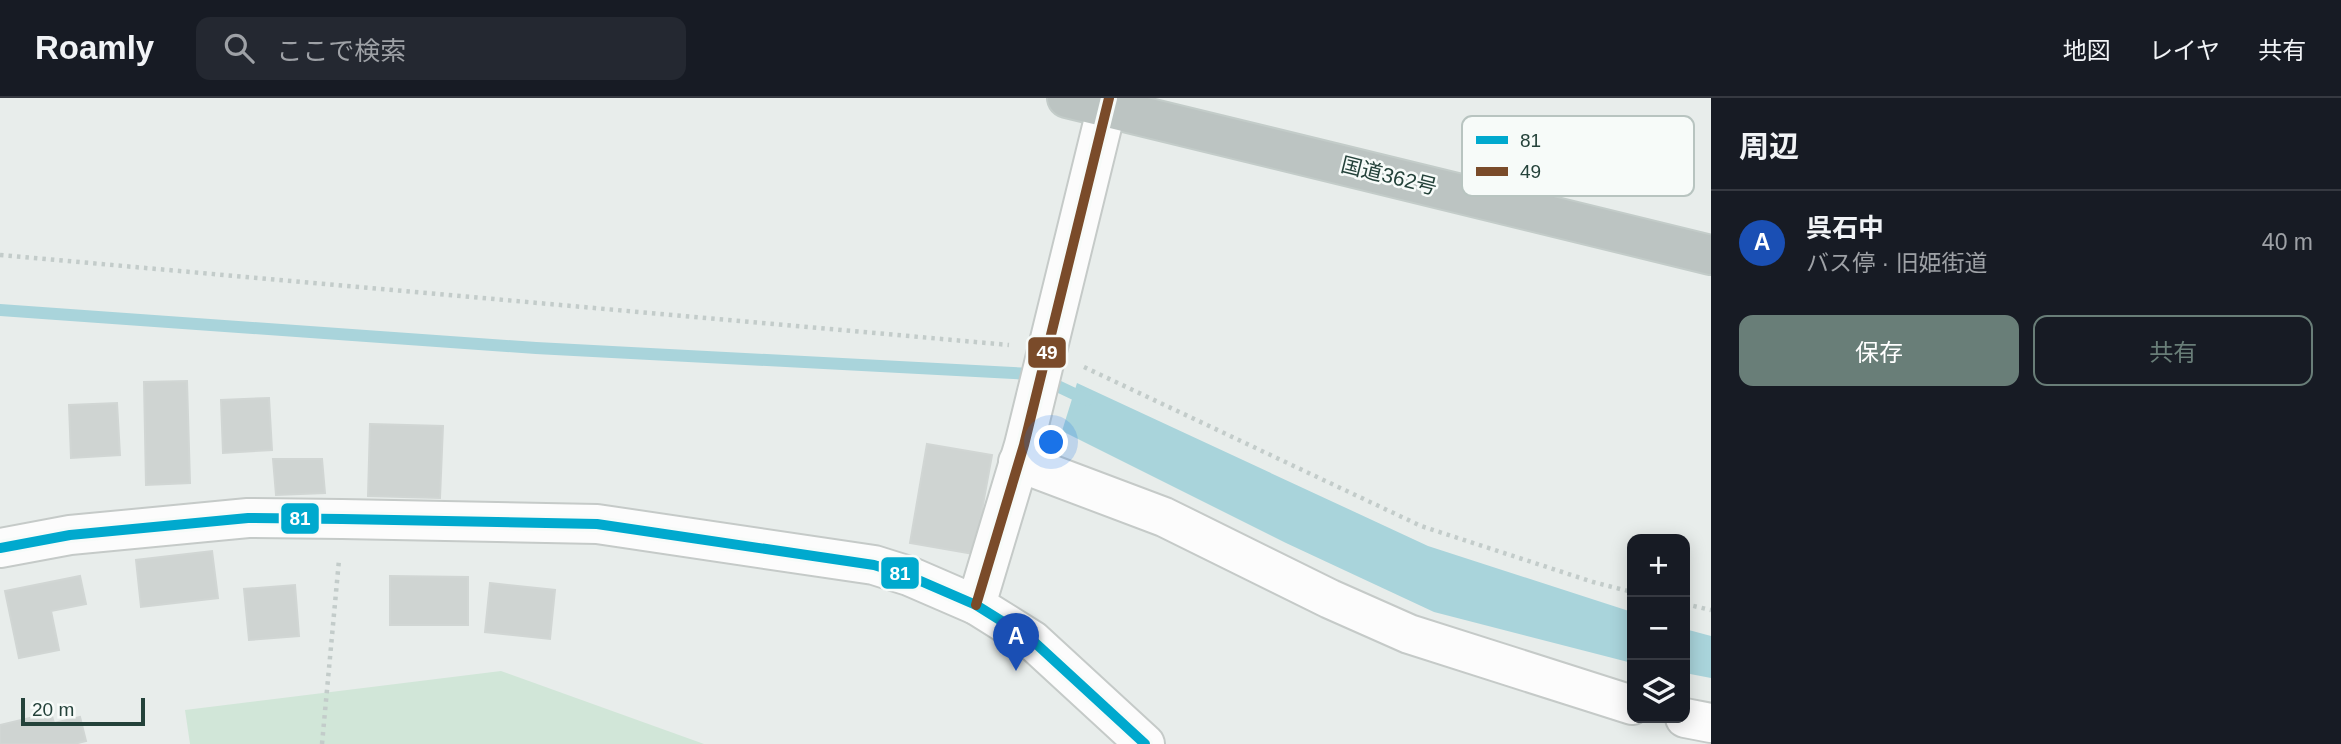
<!DOCTYPE html>
<html lang="ja">
<meta charset="utf-8">
<style>
:root{--surface:#171b24;--page:#242831;--text:#f1f3f6;--muted:#9ea1a6;--line:#363941;--accent:#697e78}
body{margin:0;font-family:Arial,"Noto Sans JP",sans-serif;background:var(--page);color:var(--text)}
.controls{position:absolute;right:21px;bottom:21px;display:grid;overflow:hidden;border-radius:14px;box-shadow:0 4px 18px #0003}
.controls button{width:63px;height:63px;display:grid;place-items:center;padding:0;border:0;border-bottom:2px solid var(--line);background:var(--surface);color:var(--text);font:35px sans-serif}
.scale{position:absolute;left:21px;bottom:18px;width:124px;box-sizing:border-box;padding-left:7px;border:4px solid #24423a;border-top:0;font-size:19px;line-height:24px;white-space:nowrap;color:#24423a;-webkit-text-stroke:5px #f7fbf9;paint-order:stroke}
.you{position:absolute;left:1052px;top:345px;width:24px;height:24px;margin:-18px;border:5px solid #fff;border-radius:50%;background:#1a73e8;box-shadow:0 0 0 10px #1a73e833}
.badge{display:grid;place-items:center;width:46px;height:46px;border-radius:50%;background:var(--accent);color:#fff;font-size:23px;font-weight:700}
.pin{position:absolute;translate:-50% -58px;filter:drop-shadow(0 2px 4px #0008)}
.pin::after{content:'';position:absolute;top:37px;width:24px;height:21px;background:inherit;clip-path:polygon(0 0,100% 0,50% 100%)}
.list{margin:0;padding:0;list-style:none}
h2{display:flex;justify-content:space-between;align-items:center;height:91px;margin:0;padding:0 28px;font-size:30px}
h2 small{font-size:23px;font-weight:400;color:var(--muted)}
.list li{display:grid;grid-template-columns:46px 1fr auto;gap:21px;align-items:center;box-sizing:border-box;height:105px;padding:0 28px;border-top:2px solid var(--line)}
.list b{display:block;font-size:26px;white-space:nowrap}
.list p{margin:0;font-size:23px;white-space:nowrap;color:var(--muted)}
.list em{font-size:23px;font-style:normal;color:var(--muted)}
.actions{display:flex;gap:14px;padding:21px 28px}
.actions a{flex:1;padding:16px 0;border:2px solid var(--accent);border-radius:14px;text-align:center;font-size:24px;color:var(--accent)}
.actions .main{background:var(--accent);color:#fff}
.icon{flex:none;width:38px;height:38px;fill:none;stroke:currentColor;stroke-width:2;stroke-linecap:round;stroke-linejoin:round}
.map{position:relative;flex:none;width:1711px;height:646px;overflow:hidden}
header{display:flex;align-items:center;gap:42px;box-sizing:border-box;height:98px;padding:0 35px;background:var(--surface);border-bottom:2px solid var(--line)}
header strong{font-size:33px}
nav{display:flex;gap:38px;margin-inline-start:auto;font-size:24px}
.search{width:490px;height:63px;background:var(--page);display:flex;align-items:center;gap:18px;box-sizing:border-box;padding:0 24px;border-radius:14px;color:var(--muted);font-size:26px}
main{display:flex}
aside{flex:1;background:var(--surface)}
.map>svg:first-child{display:block}
.green{fill:#d1e6d8}
.water{fill:#a9d4db}
.lines{fill:none;stroke-linecap:round;stroke-linejoin:round}
.stream{stroke:#a9d4db;stroke-width:12}
.building{fill:#cfd4d2;stroke:#d1d6d4;stroke-width:2}
.street-casing{stroke:#c5cac8;stroke-width:42}
.highway-casing{stroke:#c3ccc9;stroke-width:42}
.path{stroke:#c3ccca;stroke-width:4.5;stroke-dasharray:3.5 5;stroke-linecap:butt}
.street{stroke:#fcfcfc;stroke-width:38}
.highway{stroke:#bcc4c2;stroke-width:38}
.bus-1-casing{stroke:#f7fbf9;stroke-width:16}
.bus-2-casing{stroke:#f7fbf9;stroke-width:16}
.bus-1{stroke:#00a9ce;stroke-width:10}
.bus-2{stroke:#7a4b2a;stroke-width:10}
.labels{text-anchor:middle;stroke-width:5;stroke-linejoin:round;paint-order:stroke}
.street-label{font-size:21px;fill:#24423a;stroke:#f7fbf9}
.key{fill:#f7fbf9;stroke:#b8c4c0;stroke-width:2}
.key-label{font-size:19px;fill:#24423a}
.line-badge{stroke:#f7fbf9;stroke-width:2.5}
.badge-label{font-size:19px;text-anchor:middle;font-weight:bold;fill:#fff}
</style>
<header>
<strong>Roamly</strong>
<div class="search"><svg class="icon" aria-label="search" viewBox="0 0 24 24"><circle cx="10" cy="10" r="6"/><path d="M15 15l6 6"/></svg>ここで検索</div>
<nav><a>地図</a><a>レイヤ</a><a>共有</a></nav>
</header>
<main>
<div class="map">
<svg width="1711" height="646" viewBox="0 0 1711 646">
<rect width="100%" height="100%" fill="#e8edeb"/>
<path class="green" d="M 501,573 L 704,646 L 190,646 L 185,612 Z"/>
<g class="water">
<path d="M 1077,285 L 1428,448 L 1632,514 L 1632,565 L 1434,514 L 1286,445 L 1062,333 Z"/>
<path d="M 1685,531 L 1711,538 L 1711,580 L 1685,575 Z"/>
</g>
<g class="lines">
<path class="stream" d="M 0,212 L 536,250 L 1032,276 L 1087,302"/>
</g>
<g class="building">
<path d="M 187,283 L 190,385 L 146,387 L 144,284 Z"/>
<path d="M 269,300 L 272,352 L 223,355 L 221,302 Z"/>
<path d="M 117,305 L 120,357 L 71,360 L 69,307 Z"/>
<path d="M 370,326 L 443,328 L 440,400 L 368,398 Z"/>
<path d="M 927,346 L 992,357 L 974,456 L 910,445 Z"/>
<path d="M 273,361 L 322,361 L 325,395 L 276,397 Z"/>
<path d="M 212,453 L 218,500 L 141,509 L 136,462 Z"/>
<path d="M 80,478 L 86,506 L 51,513 L 59,552 L 19,560 L 5,493 Z"/>
<path d="M 390,478 L 468,479 L 468,527 L 390,527 Z"/>
<path d="M 490,485 L 555,492 L 550,541 L 485,534 Z"/>
<path d="M 295,487 L 299,538 L 249,542 L 244,491 Z"/>
<path d="M 51,615 L 54,625 L 80,619 L 86,643 L 74,646 L 0,646 L 0,627 Z"/>
</g>
<g class="lines">
<defs>
<g id="street">
<path d="M 1018,364 L 1164,419 L 1330,501 L 1409,536 L 1632,607"/>
<path d="M 0,450 L 70,437 L 248,420 L 342,421 L 597,426 L 874,467 L 909,478 L 976,507 L 1032,542 L 1145,646"/>
<path d="M 976,507 L 1024,347 L 1109,0"/>
<path d="M 1685,620 L 1711,625"/>
</g>
<path id="highway" d="M 1067,0 L 1711,157"/>
</defs>
<use href="#street" class="street-casing"/>
<use href="#highway" class="highway-casing"/>
<g class="path">
<path d="M 0,157 L 1009,247"/>
<path d="M 1084,269 L 1421,428 L 1593,484 L 1632,494"/>
<path d="M 1685,506 L 1711,512"/>
<path d="M 322,646 L 339,462"/>
</g>
<use href="#street" class="street"/>
<use href="#highway" class="highway"/>
<defs>
<path id="bus-1" d="M 0,450 L 70,437 L 248,420 L 342,421 L 597,426 L 874,467 L 909,478 L 976,507 L 1032,542 L 1145,646"/>
<path id="bus-2" d="M 976,507 L 1024,347 L 1109,0"/>
</defs>
<use href="#bus-1" class="bus-1-casing"/>
<use href="#bus-2" class="bus-2-casing"/>
<use href="#bus-1" class="bus-1"/>
<use href="#bus-2" class="bus-2"/>
</g>
<g class="labels">
<g class="street-label">
<text transform="translate(1389 78) rotate(14)" y="7">国道362号</text>
</g>
</g>
<rect x="1462" y="18" width="232" height="80" rx="10" class="key"/>
<rect x="1476" y="38" width="32" height="8" fill="#00a9ce"/>
<rect x="1476" y="69" width="32" height="9" fill="#7a4b2a"/>
<g class="key-label">
<text x="1520" y="49">81</text>
<text x="1520" y="80">49</text>
</g>
<g class="line-badge">
<rect x="1027" y="238" width="40" height="33" rx="7" fill="#7a4b2a"/>
<rect x="280" y="404" width="40" height="33" rx="7" fill="#00a9ce"/>
<rect x="880" y="458" width="40" height="34" rx="7" fill="#00a9ce"/>
</g>
<g class="badge-label">
<text x="1047" y="261">49</text>
<text x="300" y="427">81</text>
<text x="900" y="482">81</text>
</g>
</svg>
<div class="controls">
<button>+</button>
<button>−</button>
<button><svg class="icon" aria-label="layers" viewBox="0 0 24 24"><path d="M12 4l9 5-9 5-9-5zM3 14l9 5 9-5"/></svg></button>
</div>
<div class="scale">20 m</div>
<div class="you"></div>
<div class="pin badge" style="left:1016px;top:573px;background:#1a4fb4">A</div>
</div>
<aside>
<h2>周辺<small></small></h2>
<ul class="list">
<li><span class="badge" style="background:#1a4fb4">A</span><div><b>呉石中</b><p>バス停 · 旧姫街道</p></div><em>40 m</em></li>
</ul>
<div class="actions"><a class="main">保存</a><a>共有</a></div>
</aside>
</main>
